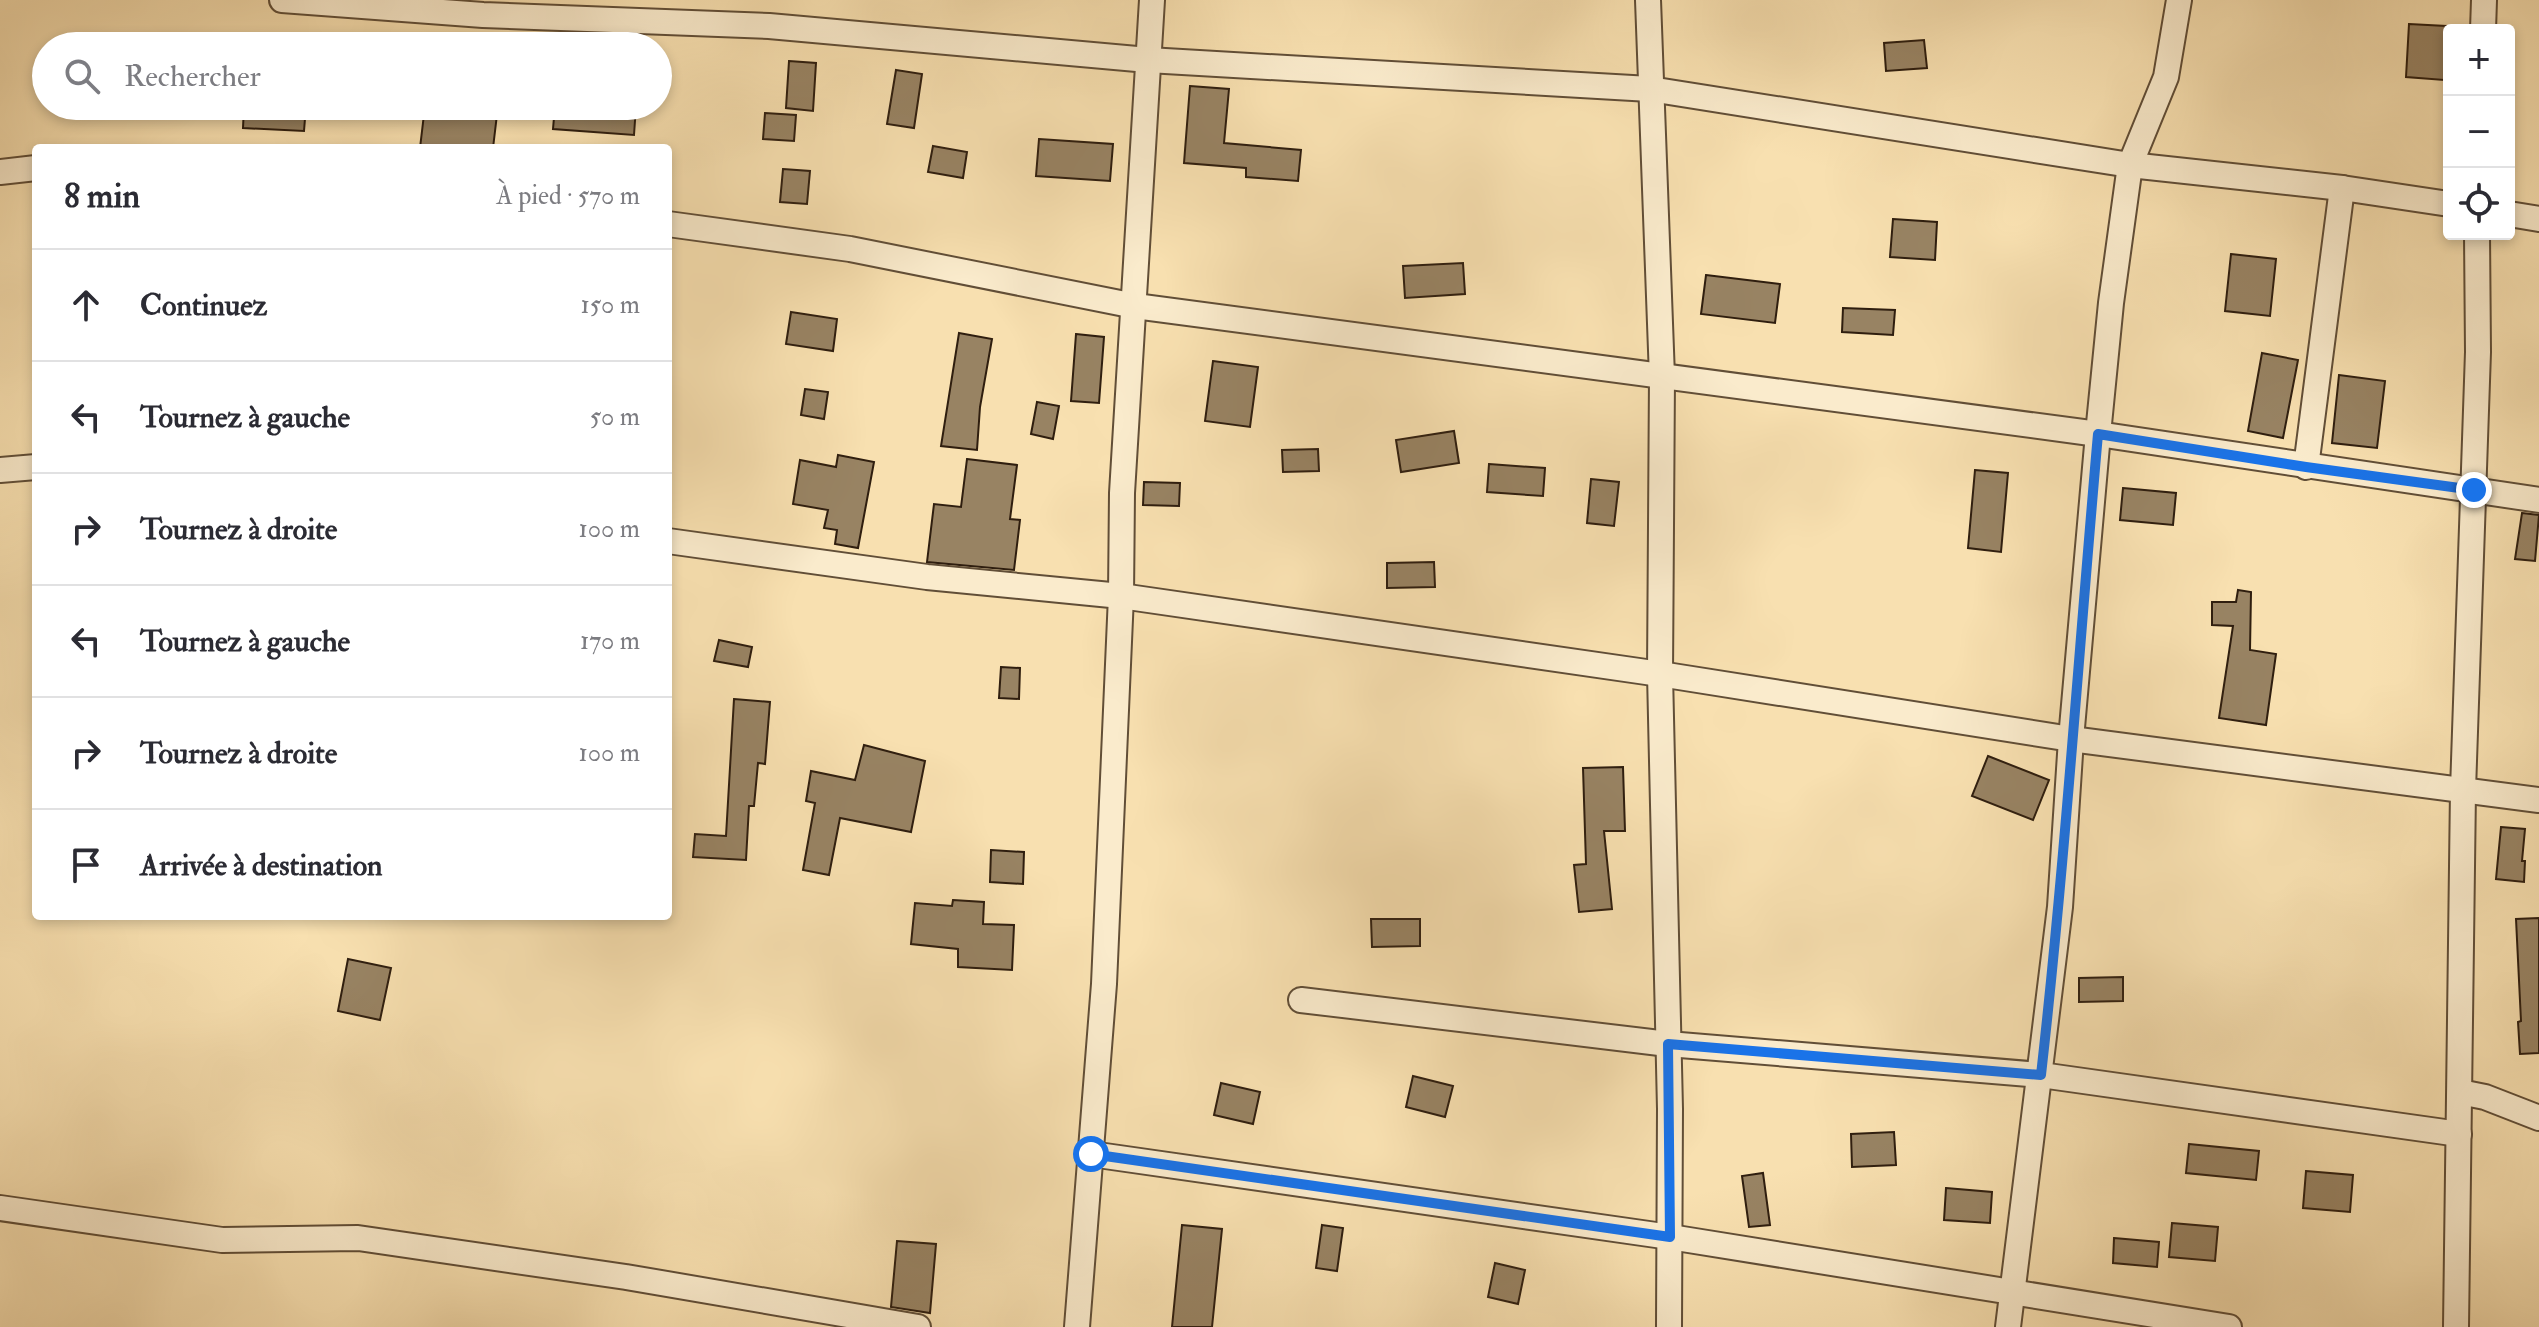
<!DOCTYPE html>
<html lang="fr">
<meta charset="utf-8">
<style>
:root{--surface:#fff;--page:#f2f2f3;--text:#2b2b33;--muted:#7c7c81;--line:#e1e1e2}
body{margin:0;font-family:"IM FELL Double Pica",serif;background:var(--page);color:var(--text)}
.controls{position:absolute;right:24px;top:24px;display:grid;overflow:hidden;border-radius:8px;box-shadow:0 4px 12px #0003}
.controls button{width:72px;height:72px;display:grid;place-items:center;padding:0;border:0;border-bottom:2px solid var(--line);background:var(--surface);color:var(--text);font:40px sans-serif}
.stop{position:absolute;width:24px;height:24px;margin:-18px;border:6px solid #1a73e8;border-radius:50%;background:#fff}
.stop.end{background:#1a73e8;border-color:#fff;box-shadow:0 2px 8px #0008}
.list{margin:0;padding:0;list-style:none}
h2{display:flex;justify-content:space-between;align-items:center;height:104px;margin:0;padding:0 32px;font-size:34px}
h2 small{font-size:26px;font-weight:400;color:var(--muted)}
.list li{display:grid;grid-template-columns:52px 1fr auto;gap:24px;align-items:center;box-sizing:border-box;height:112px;padding:0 32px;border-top:2px solid var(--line)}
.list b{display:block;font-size:30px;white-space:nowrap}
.list em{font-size:26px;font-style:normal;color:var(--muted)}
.icon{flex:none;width:44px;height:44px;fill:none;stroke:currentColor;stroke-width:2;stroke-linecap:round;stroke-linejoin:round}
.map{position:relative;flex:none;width:2539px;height:1327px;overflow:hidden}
.search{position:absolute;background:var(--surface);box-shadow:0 4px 12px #0003;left:32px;top:32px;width:640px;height:88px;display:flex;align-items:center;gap:20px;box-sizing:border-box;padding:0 28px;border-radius:44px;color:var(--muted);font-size:30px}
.panel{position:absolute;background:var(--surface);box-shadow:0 4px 12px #0003;left:32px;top:144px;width:640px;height:776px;border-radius:8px}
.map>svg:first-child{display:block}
.building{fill:#988363;stroke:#2f1e0f;stroke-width:2}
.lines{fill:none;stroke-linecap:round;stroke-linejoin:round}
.minor-casing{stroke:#614e37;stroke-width:28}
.minor{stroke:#faebcc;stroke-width:24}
.route{stroke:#1a73e8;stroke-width:10}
</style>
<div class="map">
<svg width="2539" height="1327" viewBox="0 0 2539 1327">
<rect width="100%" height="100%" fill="#f8e0b0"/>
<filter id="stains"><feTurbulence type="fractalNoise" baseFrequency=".0025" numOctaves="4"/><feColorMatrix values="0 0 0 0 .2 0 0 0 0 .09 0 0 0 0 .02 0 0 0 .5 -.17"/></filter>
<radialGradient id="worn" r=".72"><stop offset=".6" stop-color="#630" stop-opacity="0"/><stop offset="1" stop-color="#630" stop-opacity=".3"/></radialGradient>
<g class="building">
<path d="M 2409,24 L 2446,26 L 2444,80 L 2406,77 Z"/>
<path d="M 1924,40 L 1927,68 L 1886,71 L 1884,43 Z"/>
<path d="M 789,61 L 816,63 L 813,111 L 786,108 Z"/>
<path d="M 896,70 L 922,74 L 914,128 L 887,124 Z"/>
<path d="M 1190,86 L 1229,89 L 1224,143 L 1301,150 L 1298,181 L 1246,177 L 1246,168 L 1184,163 Z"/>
<path d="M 244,106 L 306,106 L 304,131 L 243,128 Z"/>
<path d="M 425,106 L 498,106 L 493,148 L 420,148 Z"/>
<path d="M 555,106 L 636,106 L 634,135 L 553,129 Z"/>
<path d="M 765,113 L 796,115 L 794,141 L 763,139 Z"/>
<path d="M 1039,139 L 1113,144 L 1110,181 L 1036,176 Z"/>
<path d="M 933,146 L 967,152 L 963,178 L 928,172 Z"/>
<path d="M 783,169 L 810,171 L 807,204 L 780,202 Z"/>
<path d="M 1893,219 L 1937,222 L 1935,260 L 1890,257 Z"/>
<path d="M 2231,254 L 2276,259 L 2270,316 L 2225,311 Z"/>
<path d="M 1463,263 L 1465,294 L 1405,298 L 1403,266 Z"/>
<path d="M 1706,275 L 1780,284 L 1775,323 L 1701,314 Z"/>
<path d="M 1843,308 L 1895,310 L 1893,335 L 1842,332 Z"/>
<path d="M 791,312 L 837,319 L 833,351 L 786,344 Z"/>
<path d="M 959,333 L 992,339 L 980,407 L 977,450 L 941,446 Z"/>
<path d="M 1076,334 L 1104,337 L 1099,403 L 1071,401 Z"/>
<path d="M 2262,353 L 2298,360 L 2283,438 L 2248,431 Z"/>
<path d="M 1213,361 L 1258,367 L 1250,427 L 1205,421 Z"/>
<path d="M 2339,375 L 2385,381 L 2377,448 L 2332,443 Z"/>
<path d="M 805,389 L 828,392 L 824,419 L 801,415 Z"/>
<path d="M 1037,402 L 1059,406 L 1053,439 L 1031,434 Z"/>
<path d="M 1454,431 L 1459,463 L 1401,472 L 1396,440 Z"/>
<path d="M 1318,449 L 1319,471 L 1283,472 L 1282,450 Z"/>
<path d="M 838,455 L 874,462 L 858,548 L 835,544 L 837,530 L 824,528 L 828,510 L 793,504 L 800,460 L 836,467 Z"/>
<path d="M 967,459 L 1017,465 L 1010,519 L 1020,520 L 1014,570 L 927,562 L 934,504 L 961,507 Z"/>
<path d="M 1489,464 L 1545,468 L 1543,496 L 1487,492 Z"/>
<path d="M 1975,470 L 2008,473 L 2001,552 L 1968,548 Z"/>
<path d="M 1591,479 L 1619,482 L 1614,526 L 1587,523 Z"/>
<path d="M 1144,482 L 1180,483 L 1179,506 L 1143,505 Z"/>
<path d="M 2123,488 L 2176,493 L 2173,525 L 2120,520 Z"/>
<path d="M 2522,513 L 2539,515 L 2535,561 L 2515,559 Z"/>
<path d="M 1434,562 L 1435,587 L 1387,588 L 1387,563 Z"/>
<path d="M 2238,590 L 2251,592 L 2250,650 L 2276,654 L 2266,725 L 2219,718 L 2233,626 L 2212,625 L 2212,602 L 2236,602 Z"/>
<path d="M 719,640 L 752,647 L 748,667 L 714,661 Z"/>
<path d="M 1001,667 L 1020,668 L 1019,699 L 999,698 Z"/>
<path d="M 734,699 L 770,702 L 765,764 L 758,763 L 754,806 L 749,806 L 746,860 L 693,857 L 695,834 L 726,836 Z"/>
<path d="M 864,745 L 925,761 L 911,832 L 840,818 L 829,875 L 803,870 L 815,803 L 806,801 L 811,771 L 855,780 Z"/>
<path d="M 1988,756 L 2049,780 L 2033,820 L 1972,796 Z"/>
<path d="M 1623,767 L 1625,831 L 1604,831 L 1612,909 L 1579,912 L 1574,865 L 1586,864 L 1583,768 Z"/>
<path d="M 2501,827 L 2525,829 L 2522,861 L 2525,861 L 2524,882 L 2496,879 Z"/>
<path d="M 991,850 L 1024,852 L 1023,884 L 990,882 Z"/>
<path d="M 953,900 L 984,902 L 983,924 L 1014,925 L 1012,970 L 958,967 L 958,949 L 911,944 L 915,903 L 952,906 Z"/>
<path d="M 2539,918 L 2539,1053 L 2520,1054 L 2518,1022 L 2521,1021 L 2516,919 Z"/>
<path d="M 1371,919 L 1420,919 L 1420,946 L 1372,947 Z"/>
<path d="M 348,959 L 391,968 L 380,1020 L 338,1011 Z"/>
<path d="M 2123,977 L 2123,1001 L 2079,1002 L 2079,978 Z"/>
<path d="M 1413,1076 L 1453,1086 L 1445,1117 L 1406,1107 Z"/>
<path d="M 1221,1083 L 1260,1092 L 1253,1124 L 1214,1115 Z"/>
<path d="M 1894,1132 L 1896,1165 L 1852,1167 L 1851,1134 Z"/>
<path d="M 2189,1144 L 2259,1151 L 2256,1180 L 2186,1173 Z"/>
<path d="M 2306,1171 L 2353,1175 L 2350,1212 L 2303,1208 Z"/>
<path d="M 1763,1173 L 1770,1225 L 1749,1227 L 1742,1176 Z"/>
<path d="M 1946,1188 L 1992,1192 L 1990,1223 L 1944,1220 Z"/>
<path d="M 2172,1223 L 2218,1227 L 2215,1261 L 2169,1257 Z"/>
<path d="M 1182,1225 L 1222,1229 L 1212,1327 L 1172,1327 Z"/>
<path d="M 1322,1225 L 1343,1228 L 1337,1271 L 1316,1268 Z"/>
<path d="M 2114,1238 L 2159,1242 L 2157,1267 L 2113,1263 Z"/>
<path d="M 897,1241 L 936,1244 L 930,1313 L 891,1307 Z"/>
<path d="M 1495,1263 L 1525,1270 L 1518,1304 L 1488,1297 Z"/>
</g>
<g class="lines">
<defs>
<g id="minor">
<path d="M 282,0 L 483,15 L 769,26 L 1148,60 L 1650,89 L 2130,165 L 2342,188 L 2449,204"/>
<path d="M 1648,0 L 1662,377 L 1660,674 L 1670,1109 L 1669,1327"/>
<path d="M 2179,0 L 2166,77 L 2130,165 L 2111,303 L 2098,434 L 2539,500"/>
<path d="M 2483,30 L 2484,0"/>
<path d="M 0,172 L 36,168"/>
<path d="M 2509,214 L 2539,219"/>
<path d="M 668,224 L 850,249 L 1135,306 L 2098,434 L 2071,739 L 2060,907 L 2008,1327"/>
<path d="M 2306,467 L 2342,188"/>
<path d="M 0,470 L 36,467"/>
<path d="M 668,541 L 927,577 L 1121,596 L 1660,674 L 2071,739 L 2539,800"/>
<path d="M 1301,1000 L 1668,1044 L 2041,1075 L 2459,1134"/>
<path d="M 2460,1092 L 2485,1097 L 2539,1118"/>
<path d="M 1091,1154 L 1670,1237 L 2229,1327"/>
<path d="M 0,1208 L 222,1240 L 358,1238 L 626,1277 L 918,1327"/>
<path d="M 1077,1327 L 1104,984 L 1121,596 L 1122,493 L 1152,0"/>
<path d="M 2456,1327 L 2463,790 L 2478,352 L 2477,234"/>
</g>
</defs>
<use href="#minor" class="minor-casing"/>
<use href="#minor" class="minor"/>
</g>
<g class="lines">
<path class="route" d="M 1091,1154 L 1670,1237 L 1668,1044 L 2041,1075 C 2065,862 2079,648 2098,434 L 2306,467 L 2474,490"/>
</g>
<rect width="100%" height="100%" filter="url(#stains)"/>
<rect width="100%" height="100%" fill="url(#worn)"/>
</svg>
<div class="controls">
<button>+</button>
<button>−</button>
<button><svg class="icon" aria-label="locate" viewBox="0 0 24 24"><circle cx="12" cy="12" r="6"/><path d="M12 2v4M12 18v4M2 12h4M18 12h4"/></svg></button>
</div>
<div class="stop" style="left:1091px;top:1154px"></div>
<div class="stop end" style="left:2474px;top:490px"></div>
<div class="search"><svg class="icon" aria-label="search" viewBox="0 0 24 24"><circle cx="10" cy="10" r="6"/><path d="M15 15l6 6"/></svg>Rechercher</div>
<section class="panel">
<h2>8 min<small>À pied · 570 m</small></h2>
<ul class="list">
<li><svg class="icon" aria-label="ahead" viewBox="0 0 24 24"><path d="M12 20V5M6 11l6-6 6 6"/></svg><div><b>Continuez</b></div><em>150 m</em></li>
<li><svg class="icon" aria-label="left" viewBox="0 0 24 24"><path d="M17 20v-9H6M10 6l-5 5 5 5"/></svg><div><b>Tournez à gauche</b></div><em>50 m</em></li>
<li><svg class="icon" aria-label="right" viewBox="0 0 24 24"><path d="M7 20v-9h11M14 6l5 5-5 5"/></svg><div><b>Tournez à droite</b></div><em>100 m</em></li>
<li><svg class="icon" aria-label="left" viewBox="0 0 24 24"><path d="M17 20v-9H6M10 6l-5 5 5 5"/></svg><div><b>Tournez à gauche</b></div><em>170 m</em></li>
<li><svg class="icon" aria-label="right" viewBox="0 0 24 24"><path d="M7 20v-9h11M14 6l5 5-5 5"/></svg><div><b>Tournez à droite</b></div><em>100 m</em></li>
<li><svg class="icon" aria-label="arrive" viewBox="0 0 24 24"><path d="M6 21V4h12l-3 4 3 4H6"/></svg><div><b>Arrivée à destination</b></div></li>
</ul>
</section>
</div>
